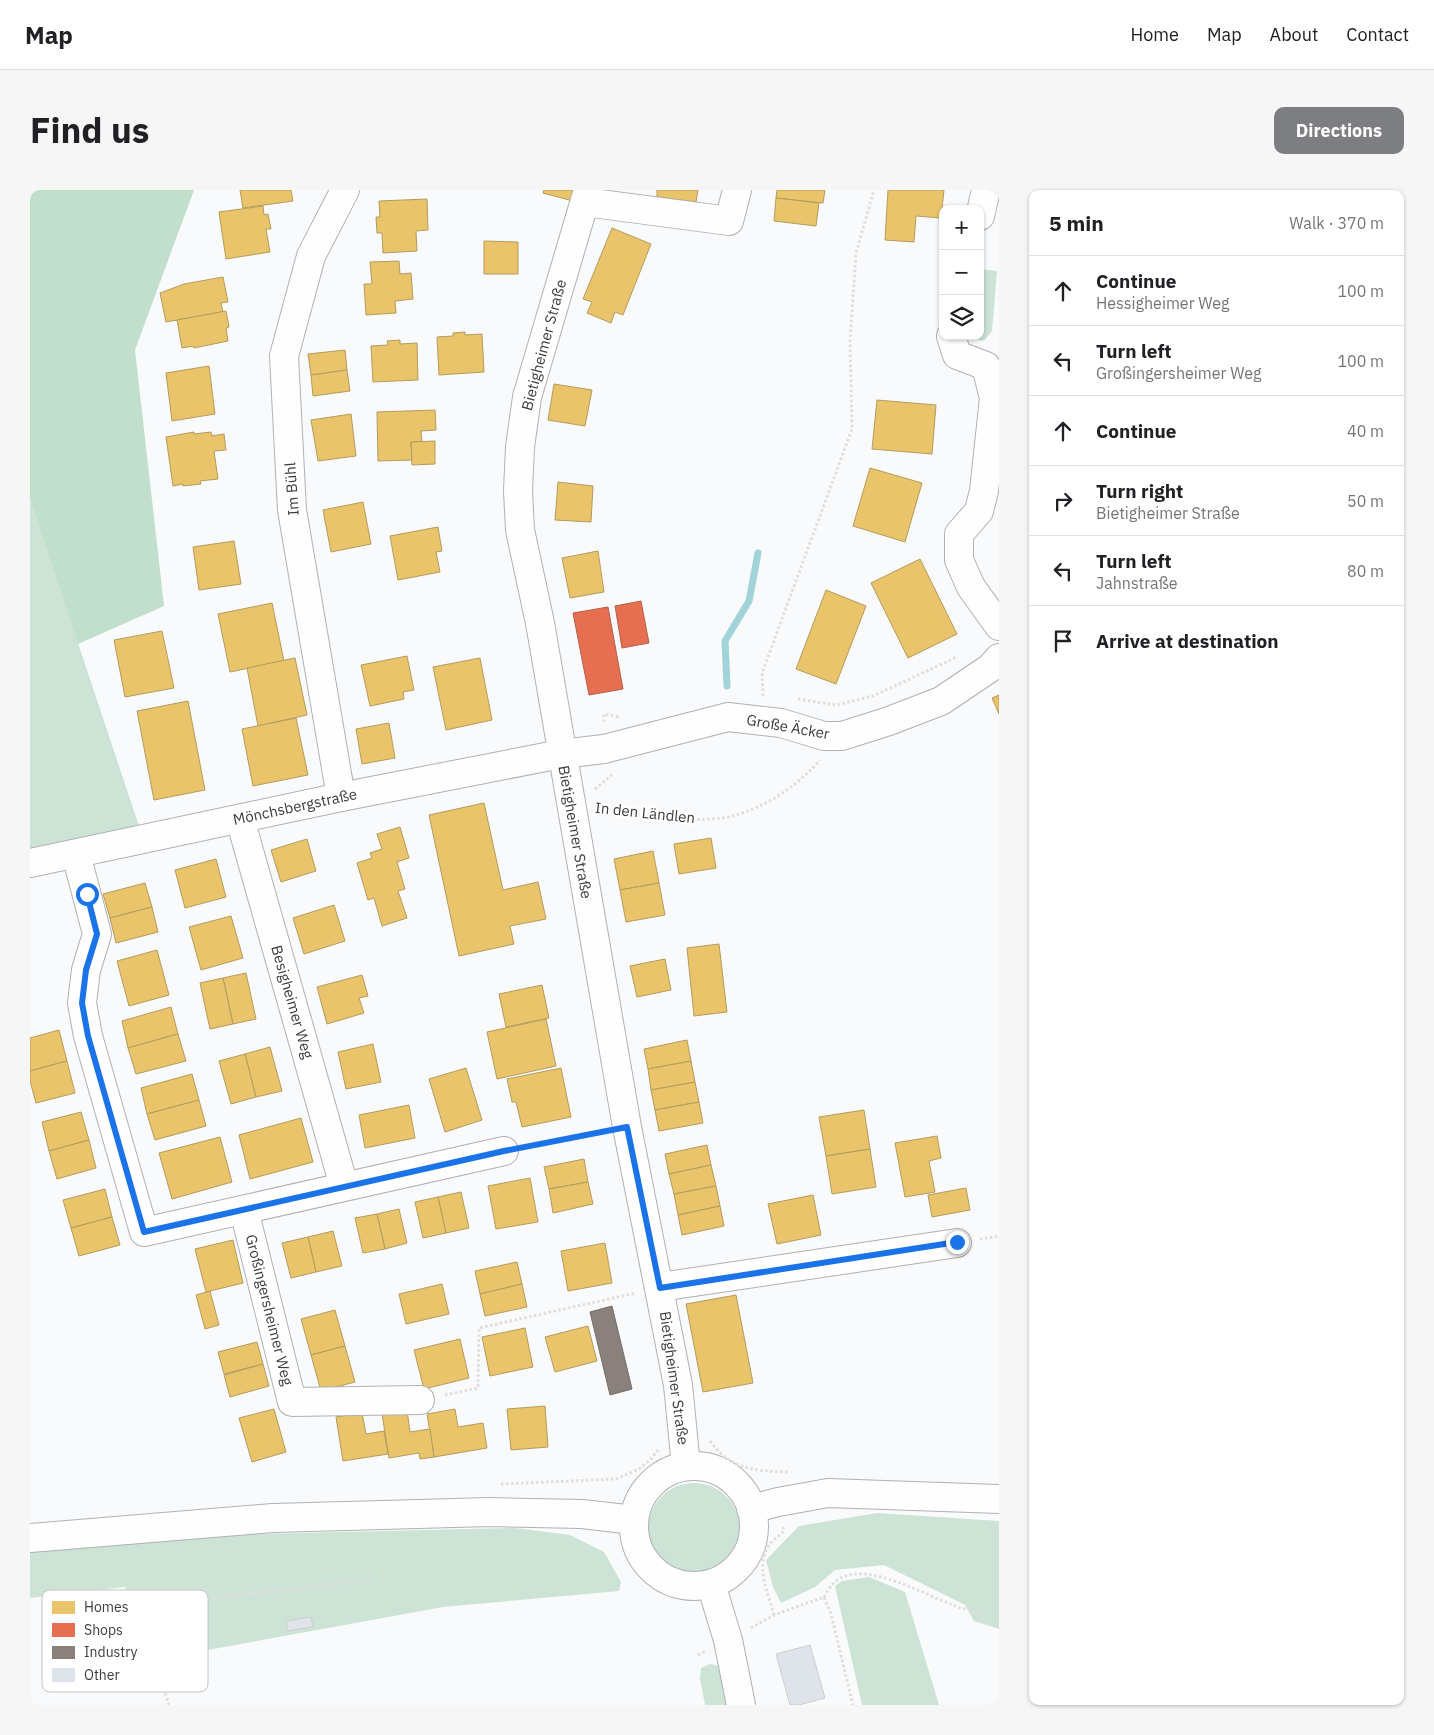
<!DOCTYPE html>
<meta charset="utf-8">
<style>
:root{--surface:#fff;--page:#f6f6f6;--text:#202124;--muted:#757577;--line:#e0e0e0;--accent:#7c7e81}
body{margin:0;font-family:"IBM Plex Sans",sans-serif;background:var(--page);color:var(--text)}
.controls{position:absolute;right:15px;top:15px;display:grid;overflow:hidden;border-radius:10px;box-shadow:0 1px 4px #0004}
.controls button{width:45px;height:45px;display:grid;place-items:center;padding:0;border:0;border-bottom:1px solid var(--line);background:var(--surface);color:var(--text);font:25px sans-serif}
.stop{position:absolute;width:15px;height:15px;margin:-11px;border:4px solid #1a73e8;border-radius:50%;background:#fff}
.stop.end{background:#1a73e8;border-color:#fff;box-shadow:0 1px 5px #0008}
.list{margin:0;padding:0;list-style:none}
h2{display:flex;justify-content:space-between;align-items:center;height:65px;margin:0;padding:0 20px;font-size:21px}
h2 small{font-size:16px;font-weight:400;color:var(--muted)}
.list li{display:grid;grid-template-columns:32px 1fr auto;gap:15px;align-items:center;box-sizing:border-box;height:70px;padding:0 20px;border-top:1px solid var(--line)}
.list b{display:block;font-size:19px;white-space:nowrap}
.list p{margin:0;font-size:16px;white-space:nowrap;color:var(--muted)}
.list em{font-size:16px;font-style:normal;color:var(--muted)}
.icon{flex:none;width:28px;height:28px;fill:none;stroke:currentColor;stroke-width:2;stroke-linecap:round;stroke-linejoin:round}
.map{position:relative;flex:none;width:969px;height:1515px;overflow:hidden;border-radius:10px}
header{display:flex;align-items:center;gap:30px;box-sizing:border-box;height:70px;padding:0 25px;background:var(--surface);border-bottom:1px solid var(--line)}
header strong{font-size:24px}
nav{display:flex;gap:28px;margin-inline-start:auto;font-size:18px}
.intro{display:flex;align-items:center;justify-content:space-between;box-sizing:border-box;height:120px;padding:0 30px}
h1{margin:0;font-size:35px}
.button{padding:12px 22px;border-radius:10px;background:var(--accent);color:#fff;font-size:18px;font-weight:700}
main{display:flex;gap:30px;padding:0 30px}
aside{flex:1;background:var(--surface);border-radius:10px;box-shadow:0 1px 4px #0004}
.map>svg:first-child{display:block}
.green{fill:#cde3d6}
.forest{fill:#c2decc}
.homes{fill:#e9c46a;stroke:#b49b5d}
.shops{fill:#e76f51;stroke:#b3604c}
.industry{fill:#8a817c;stroke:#726c6a}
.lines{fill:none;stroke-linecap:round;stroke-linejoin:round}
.stream{stroke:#a1d3d8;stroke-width:7}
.building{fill:#dfe4eb;stroke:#cbcdcf}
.minor-casing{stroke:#afb1b3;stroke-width:30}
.tertiary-casing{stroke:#afb1b3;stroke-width:30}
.secondary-casing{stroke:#afb1b3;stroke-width:30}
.path{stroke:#dededf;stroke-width:3;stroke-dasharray:2.5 2.5;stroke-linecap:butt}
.minor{stroke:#fefeff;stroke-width:28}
.tertiary{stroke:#fefeff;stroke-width:28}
.secondary{stroke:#fefeff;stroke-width:28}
.route{stroke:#1a73e8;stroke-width:6}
.labels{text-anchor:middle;stroke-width:5;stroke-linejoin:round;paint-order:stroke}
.street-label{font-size:15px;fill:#3a3c3f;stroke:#fff}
.key{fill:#fff;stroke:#c4c4c5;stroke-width:1}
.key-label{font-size:14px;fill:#3a3c3f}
</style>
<header>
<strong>Map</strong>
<nav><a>Home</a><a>Map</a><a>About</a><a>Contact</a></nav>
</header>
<div class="intro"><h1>Find us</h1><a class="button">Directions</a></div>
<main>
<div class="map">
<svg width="969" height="1515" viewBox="0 0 969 1515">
<rect width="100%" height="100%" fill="#f8fafc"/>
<g class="green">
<path d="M 950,79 L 967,81 L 962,141 L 954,151 L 940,148 L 940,146 L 950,146 Z"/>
<path d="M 0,309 L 111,642 L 0,667 Z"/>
<circle cx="664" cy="1339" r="46"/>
<path d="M 847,1323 L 969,1331 L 969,1439 L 944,1431 L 935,1415 L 854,1375 L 805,1380 L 785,1397 L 751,1413 L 743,1397 L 736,1370 L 769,1336 Z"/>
<path d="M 485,1338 L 540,1345 L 574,1362 L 591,1392 L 589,1401 L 413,1417 L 118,1471 L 95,1397 L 0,1408 L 0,1361 L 221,1344 Z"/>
<path d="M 839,1387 L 875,1402 L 909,1515 L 832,1515 L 805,1396 L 812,1391 Z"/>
<path d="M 680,1474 L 689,1476 L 700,1515 L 675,1515 L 670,1489 L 671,1478 Z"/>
</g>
<path class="forest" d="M 0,0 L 164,0 L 105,160 L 134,416 L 48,454 L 0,309 Z"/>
<g class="homes">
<path d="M 210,0 L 261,0 L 263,11 L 213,18 Z"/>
<path d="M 514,0 L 546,0 L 543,11 L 513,3 Z"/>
<path d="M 627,0 L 668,0 L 666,12 L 627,7 Z"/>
<path d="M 747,0 L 795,0 L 793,13 L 746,8 Z"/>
<path d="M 858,0 L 914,0 L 911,28 L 886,26 L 884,52 L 855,50 Z"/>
<path d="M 746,8 L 789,13 L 786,36 L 744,31 Z"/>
<path d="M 397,9 L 398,40 L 386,41 L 387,61 L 353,63 L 352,43 L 347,43 L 346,27 L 350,27 L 349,11 Z"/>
<path d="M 233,16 L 234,25 L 238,24 L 241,39 L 236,39 L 240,62 L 196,69 L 189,22 Z"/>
<path d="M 582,38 L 621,54 L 593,125 L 585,122 L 581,133 L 557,123 L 562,112 L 553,109 Z"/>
<path d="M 454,51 L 488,52 L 488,84 L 454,84 Z"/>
<path d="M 369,71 L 370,84 L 381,83 L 383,109 L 365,111 L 366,123 L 336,125 L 334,94 L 342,94 L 340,72 Z"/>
<path d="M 193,87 L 198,112 L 191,113 L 193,122 L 136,132 L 130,103 L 154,94 Z"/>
<path d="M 196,121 L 199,137 L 196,138 L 198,151 L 164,158 L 163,156 L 152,158 L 147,130 Z"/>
<path d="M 435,142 L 435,145 L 452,144 L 454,182 L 409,185 L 407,147 L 423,146 L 423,143 Z"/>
<path d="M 370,150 L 370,154 L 387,153 L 388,190 L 343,192 L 341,156 L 358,155 L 357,151 Z"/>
<path d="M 315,160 L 317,180 L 281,185 L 278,164 Z"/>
<path d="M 179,176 L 185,224 L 142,231 L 136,183 Z"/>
<path d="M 317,180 L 320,201 L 283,206 L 281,185 Z"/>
<path d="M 524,194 L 562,200 L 555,236 L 518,230 Z"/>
<path d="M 847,210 L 906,215 L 902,264 L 842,259 Z"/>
<path d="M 405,220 L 406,240 L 391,241 L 392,252 L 381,252 L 382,270 L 348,271 L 347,222 Z"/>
<path d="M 321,224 L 326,266 L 288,271 L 281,230 Z"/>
<path d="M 164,242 L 164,244 L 181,242 L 182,246 L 194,244 L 196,260 L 184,261 L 188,289 L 170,291 L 171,294 L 153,296 L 153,294 L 143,296 L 136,247 Z"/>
<path d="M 405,251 L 405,274 L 382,275 L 381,252 Z"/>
<path d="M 840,278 L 892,293 L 875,352 L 823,336 Z"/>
<path d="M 528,292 L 563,296 L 561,332 L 525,330 Z"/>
<path d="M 333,312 L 341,354 L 301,362 L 293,320 Z"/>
<path d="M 408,337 L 412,361 L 406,362 L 410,382 L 368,390 L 360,346 Z"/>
<path d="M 204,351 L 211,394 L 169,400 L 163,357 Z"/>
<path d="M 568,361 L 574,402 L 540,408 L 532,368 Z"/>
<path d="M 890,369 L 927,444 L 878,468 L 841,393 Z"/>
<path d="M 796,400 L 836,416 L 806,494 L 766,479 Z"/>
<path d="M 242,413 L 254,471 L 200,482 L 188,424 Z"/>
<path d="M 132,441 L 144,498 L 95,507 L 84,450 Z"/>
<path d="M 377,466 L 384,500 L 373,502 L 374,509 L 340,516 L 331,475 Z"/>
<path d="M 265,468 L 277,525 L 228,536 L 217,478 Z"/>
<path d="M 450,468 L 462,530 L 416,540 L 403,477 Z"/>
<path d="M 969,505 L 969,524 L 962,508 Z"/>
<path d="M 158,511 L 175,600 L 124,610 L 107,521 Z"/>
<path d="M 266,528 L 278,585 L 223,596 L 212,539 Z"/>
<path d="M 359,533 L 365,568 L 332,574 L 326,539 Z"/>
<path d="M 454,613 L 473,700 L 508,692 L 516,729 L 480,736 L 484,754 L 429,766 L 399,625 Z"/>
<path d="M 370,637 L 379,668 L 367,672 L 375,699 L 368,701 L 377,728 L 352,736 L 344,708 L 338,710 L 327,673 L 342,668 L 340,663 L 352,659 L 347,644 Z"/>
<path d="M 681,648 L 686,678 L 649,684 L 644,654 Z"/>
<path d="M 277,649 L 286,681 L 251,692 L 241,660 Z"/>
<path d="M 623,661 L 629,693 L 590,700 L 584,669 Z"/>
<path d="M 186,669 L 196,707 L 155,718 L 145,680 Z"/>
<path d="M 115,693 L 122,717 L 80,728 L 73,704 Z"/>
<path d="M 629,693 L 635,725 L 596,732 L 590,700 Z"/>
<path d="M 304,715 L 315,751 L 274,764 L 263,728 Z"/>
<path d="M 122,717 L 128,742 L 86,753 L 80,728 Z"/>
<path d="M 201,726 L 213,768 L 171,780 L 159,737 Z"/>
<path d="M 689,754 L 697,822 L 664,826 L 657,758 Z"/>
<path d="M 127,760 L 139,805 L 99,816 L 87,771 Z"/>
<path d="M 635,769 L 641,800 L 607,807 L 600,776 Z"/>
<path d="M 216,783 L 226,829 L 203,834 L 193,788 Z"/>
<path d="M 332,785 L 338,806 L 329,808 L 334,823 L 297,834 L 287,797 Z"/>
<path d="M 193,788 L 203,834 L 180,839 L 170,793 Z"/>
<path d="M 512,795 L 519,828 L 476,837 L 469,804 Z"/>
<path d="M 141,817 L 148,844 L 98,858 L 92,831 Z"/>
<path d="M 516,829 L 526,876 L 467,889 L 457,842 Z"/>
<path d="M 29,840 L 37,871 L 0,881 L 0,848 Z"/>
<path d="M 148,844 L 156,871 L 106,884 L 98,858 Z"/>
<path d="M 657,850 L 661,871 L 618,879 L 614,859 Z"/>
<path d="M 343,854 L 351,892 L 316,899 L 308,862 Z"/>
<path d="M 240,857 L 252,901 L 226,907 L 215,864 Z"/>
<path d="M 215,864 L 226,907 L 201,914 L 189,871 Z"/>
<path d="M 37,871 L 45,903 L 6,913 L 0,891 L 0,881 Z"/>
<path d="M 661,871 L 665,892 L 621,900 L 618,879 Z"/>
<path d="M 436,878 L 452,930 L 415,942 L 399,889 Z"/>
<path d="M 531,878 L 541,927 L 492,937 L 486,912 L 482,912 L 477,889 Z"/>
<path d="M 162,884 L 169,910 L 117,924 L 111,898 Z"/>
<path d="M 665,892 L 669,912 L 625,920 L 621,900 Z"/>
<path d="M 169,910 L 176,936 L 125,950 L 117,924 Z"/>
<path d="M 669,912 L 673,933 L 629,941 L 625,920 Z"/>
<path d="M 379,915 L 385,948 L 335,958 L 329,925 Z"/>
<path d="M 834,920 L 840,959 L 796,966 L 789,927 Z"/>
<path d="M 51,922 L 59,950 L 19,961 L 12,932 Z"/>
<path d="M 271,928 L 283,972 L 220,989 L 209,945 Z"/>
<path d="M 907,946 L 911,968 L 899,971 L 905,1002 L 875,1007 L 865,953 Z"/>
<path d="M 190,947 L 202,992 L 142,1009 L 129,963 Z"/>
<path d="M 59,950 L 66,978 L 27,989 L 19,961 Z"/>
<path d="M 677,955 L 681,975 L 639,984 L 635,964 Z"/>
<path d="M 840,959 L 846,997 L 802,1004 L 796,966 Z"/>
<path d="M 554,969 L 558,992 L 519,999 L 514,977 Z"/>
<path d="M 681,975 L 686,996 L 644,1004 L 639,984 Z"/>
<path d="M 500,988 L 508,1032 L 466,1039 L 458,996 Z"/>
<path d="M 558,992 L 563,1014 L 523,1023 L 519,999 Z"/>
<path d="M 686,996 L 690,1016 L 648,1025 L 644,1004 Z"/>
<path d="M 936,998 L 940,1020 L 902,1027 L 898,1005 Z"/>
<path d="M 75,999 L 82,1027 L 41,1038 L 33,1010 Z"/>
<path d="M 431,1002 L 439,1038 L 416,1043 L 408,1007 Z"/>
<path d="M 783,1005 L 791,1045 L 747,1054 L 738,1014 Z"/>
<path d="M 408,1007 L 416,1043 L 393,1048 L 385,1012 Z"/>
<path d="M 690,1016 L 694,1036 L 652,1045 L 648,1025 Z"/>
<path d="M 369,1019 L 377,1053 L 355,1059 L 347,1024 Z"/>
<path d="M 347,1024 L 355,1059 L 333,1063 L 325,1028 Z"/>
<path d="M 82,1027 L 90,1055 L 49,1066 L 41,1038 Z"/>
<path d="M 303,1041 L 312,1076 L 286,1082 L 278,1047 Z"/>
<path d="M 278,1047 L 286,1082 L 261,1088 L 252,1053 Z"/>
<path d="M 203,1050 L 213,1093 L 176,1102 L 165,1059 Z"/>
<path d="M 575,1053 L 582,1093 L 538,1101 L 531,1061 Z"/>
<path d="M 487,1072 L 492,1094 L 450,1104 L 445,1081 Z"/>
<path d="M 412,1094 L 419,1124 L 376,1134 L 369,1104 Z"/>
<path d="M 492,1094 L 497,1117 L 455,1126 L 450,1104 Z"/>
<path d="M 180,1101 L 189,1135 L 175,1139 L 166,1105 Z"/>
<path d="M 706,1105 L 723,1193 L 673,1202 L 656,1114 Z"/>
<path d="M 305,1120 L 315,1156 L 281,1165 L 271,1129 Z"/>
<path d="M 558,1136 L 567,1171 L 525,1182 L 515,1147 Z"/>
<path d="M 495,1138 L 503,1177 L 460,1186 L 452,1147 Z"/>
<path d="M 430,1149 L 439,1188 L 394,1199 L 384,1160 Z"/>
<path d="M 227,1152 L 233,1174 L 194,1184 L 188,1162 Z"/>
<path d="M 315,1156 L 325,1192 L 291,1201 L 281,1165 Z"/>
<path d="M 233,1174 L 239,1196 L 200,1207 L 194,1185 Z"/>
<path d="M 515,1216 L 518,1257 L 481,1260 L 477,1219 Z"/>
<path d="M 244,1219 L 256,1262 L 222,1272 L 209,1228 Z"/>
<path d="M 425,1219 L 428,1237 L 453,1233 L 457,1258 L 404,1267 L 397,1224 Z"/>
<path d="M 377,1220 L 380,1242 L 400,1239 L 404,1267 L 390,1269 L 389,1263 L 359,1268 L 352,1224 Z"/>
<path d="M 332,1223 L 336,1244 L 354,1241 L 358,1264 L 313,1271 L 306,1227 Z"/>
</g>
<g class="shops">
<path d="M 611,411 L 619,453 L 592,458 L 585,416 Z"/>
<path d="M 578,417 L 593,499 L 559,505 L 543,423 Z"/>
</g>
<path class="industry" d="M 582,1116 L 602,1199 L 580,1205 L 560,1122 Z"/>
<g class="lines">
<path class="stream" d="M 697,496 L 695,451 L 719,411 L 728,363"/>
</g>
<g class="building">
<path d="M 281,1427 L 283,1437 L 258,1441 L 256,1431 Z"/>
<path d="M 780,1455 L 795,1508 L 769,1515 L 760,1515 L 746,1464 Z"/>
</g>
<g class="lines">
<defs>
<g id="minor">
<path d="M 555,12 L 699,31 L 707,0"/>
<path d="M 950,26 L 956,0"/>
<path d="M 921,146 L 927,165 L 956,176 L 964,208 L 954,301 L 949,321 L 929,344 L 929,370 L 941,397 L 969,436"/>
<path d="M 311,607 L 262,320 L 254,166 L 281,66 L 315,0"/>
<path d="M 210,629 L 314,996"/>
<path d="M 46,664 L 67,744 L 56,780 L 52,813 L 58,846 L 114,1042 L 474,961"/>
<path d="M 0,673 L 311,607 L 531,564 L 574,559 L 698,527 L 751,533 L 794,546 L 812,546 L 859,531 L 911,511 L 960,478 L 969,468"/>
<path d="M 214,1020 L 262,1212 L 390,1210"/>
<path d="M 630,1097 L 927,1053"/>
</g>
<path id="tertiary" d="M 558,0 L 497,207 L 490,257 L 488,301 L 490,340 L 510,433 L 597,937 L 648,1195 L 656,1276"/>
<g id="secondary">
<circle cx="664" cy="1336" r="60"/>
<path d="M 721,1319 L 748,1312 L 798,1303 L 969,1309"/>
<path d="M 0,1348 L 243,1328 L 460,1322 L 552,1324 L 604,1330"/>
<path d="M 681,1394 L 698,1450 L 711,1515"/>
</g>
</defs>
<use href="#minor" class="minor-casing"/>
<use href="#tertiary" class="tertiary-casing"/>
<use href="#secondary" class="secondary-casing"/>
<g class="path">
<path d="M 733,506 L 732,483 L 822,239 L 820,152 L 826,63 L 844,0"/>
<path d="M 768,509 L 806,515 L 843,506 L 927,467"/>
<path d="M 574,532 L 574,524 L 590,527"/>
<path d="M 565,599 L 583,584"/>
<path d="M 568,618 C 605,623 644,632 682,629 C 722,627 764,600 790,570"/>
<path d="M 499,956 L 572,942"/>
<path d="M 950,1049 L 969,1046"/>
<path d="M 415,1205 L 448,1198 L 449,1138 L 606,1103"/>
<path d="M 680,1251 C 701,1280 725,1281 758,1282"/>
<path d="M 471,1294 L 586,1289 L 609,1279 L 620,1270 L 629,1259"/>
<path d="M 794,1407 C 798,1400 802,1393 809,1389 C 837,1371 895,1405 923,1415 C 934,1420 946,1421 957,1422"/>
<path d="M 744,1425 C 738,1403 725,1376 739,1355 C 743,1350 749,1346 754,1341 L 753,1337"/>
<path d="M 721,1438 L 744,1425 L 794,1407 L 801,1424 L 823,1515"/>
<path d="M 668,1465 L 676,1461"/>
<path d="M 139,1515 C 131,1490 111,1439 122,1415 L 340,1390"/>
</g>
<use href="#minor" class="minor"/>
<use href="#tertiary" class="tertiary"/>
<use href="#secondary" class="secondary"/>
</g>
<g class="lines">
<path class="route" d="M 57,704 L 67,744 L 56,780 L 52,813 L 58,846 L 114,1042 L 474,961 L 597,937 L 630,1098 L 927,1052"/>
</g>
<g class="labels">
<g class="street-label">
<text transform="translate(514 155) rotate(-75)" y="5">Bietigheimer Straße</text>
<text transform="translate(262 299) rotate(-94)" y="5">Im Bühl</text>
<text transform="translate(758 537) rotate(10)" y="5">Große Äcker</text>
<text transform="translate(265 617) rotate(-12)" y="5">Mönchsbergstraße</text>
<text transform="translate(615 623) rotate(6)" y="5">In den Ländlen</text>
<text transform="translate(545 642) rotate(80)" y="5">Bietigheimer Straße</text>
<text transform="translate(262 812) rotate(74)" y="5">Besigheimer Weg</text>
<text transform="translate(239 1120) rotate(76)" y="5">Großingersheimer Weg</text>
<text transform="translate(644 1188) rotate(82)" y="5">Bietigheimer Straße</text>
</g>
</g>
<rect x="12" y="1400" width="166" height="102" rx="8" class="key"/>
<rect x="22" y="1411" width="23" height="13" fill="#e9c46a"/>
<rect x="22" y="1433" width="23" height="14" fill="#e76f51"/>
<rect x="22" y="1456" width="23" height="13" fill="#8a817c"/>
<rect x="22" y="1478" width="23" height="14" fill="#dfe4eb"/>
<g class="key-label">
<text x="54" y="1422">Homes</text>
<text x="54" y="1445">Shops</text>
<text x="54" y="1467">Industry</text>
<text x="54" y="1490">Other</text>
</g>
</svg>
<div class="controls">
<button>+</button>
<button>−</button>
<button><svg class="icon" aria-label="layers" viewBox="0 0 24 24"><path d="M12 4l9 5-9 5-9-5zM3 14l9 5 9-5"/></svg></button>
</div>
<div class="stop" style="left:57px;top:704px"></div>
<div class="stop end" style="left:927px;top:1052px"></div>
</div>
<aside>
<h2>5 min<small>Walk · 370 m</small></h2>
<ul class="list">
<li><svg class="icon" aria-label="ahead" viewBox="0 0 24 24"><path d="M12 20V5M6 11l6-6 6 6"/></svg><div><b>Continue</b><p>Hessigheimer Weg</p></div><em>100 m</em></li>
<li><svg class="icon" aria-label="left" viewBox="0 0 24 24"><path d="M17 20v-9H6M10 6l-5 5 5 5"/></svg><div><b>Turn left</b><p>Großingersheimer Weg</p></div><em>100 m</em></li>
<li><svg class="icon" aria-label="ahead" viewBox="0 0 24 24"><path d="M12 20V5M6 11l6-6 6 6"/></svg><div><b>Continue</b></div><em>40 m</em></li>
<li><svg class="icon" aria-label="right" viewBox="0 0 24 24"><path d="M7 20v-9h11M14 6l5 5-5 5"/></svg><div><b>Turn right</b><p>Bietigheimer Straße</p></div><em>50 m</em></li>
<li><svg class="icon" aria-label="left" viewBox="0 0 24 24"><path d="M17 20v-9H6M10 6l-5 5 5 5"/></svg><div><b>Turn left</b><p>Jahnstraße</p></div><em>80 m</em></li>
<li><svg class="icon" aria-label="arrive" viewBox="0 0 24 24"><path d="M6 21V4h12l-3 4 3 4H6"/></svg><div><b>Arrive at destination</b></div></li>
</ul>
</aside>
</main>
